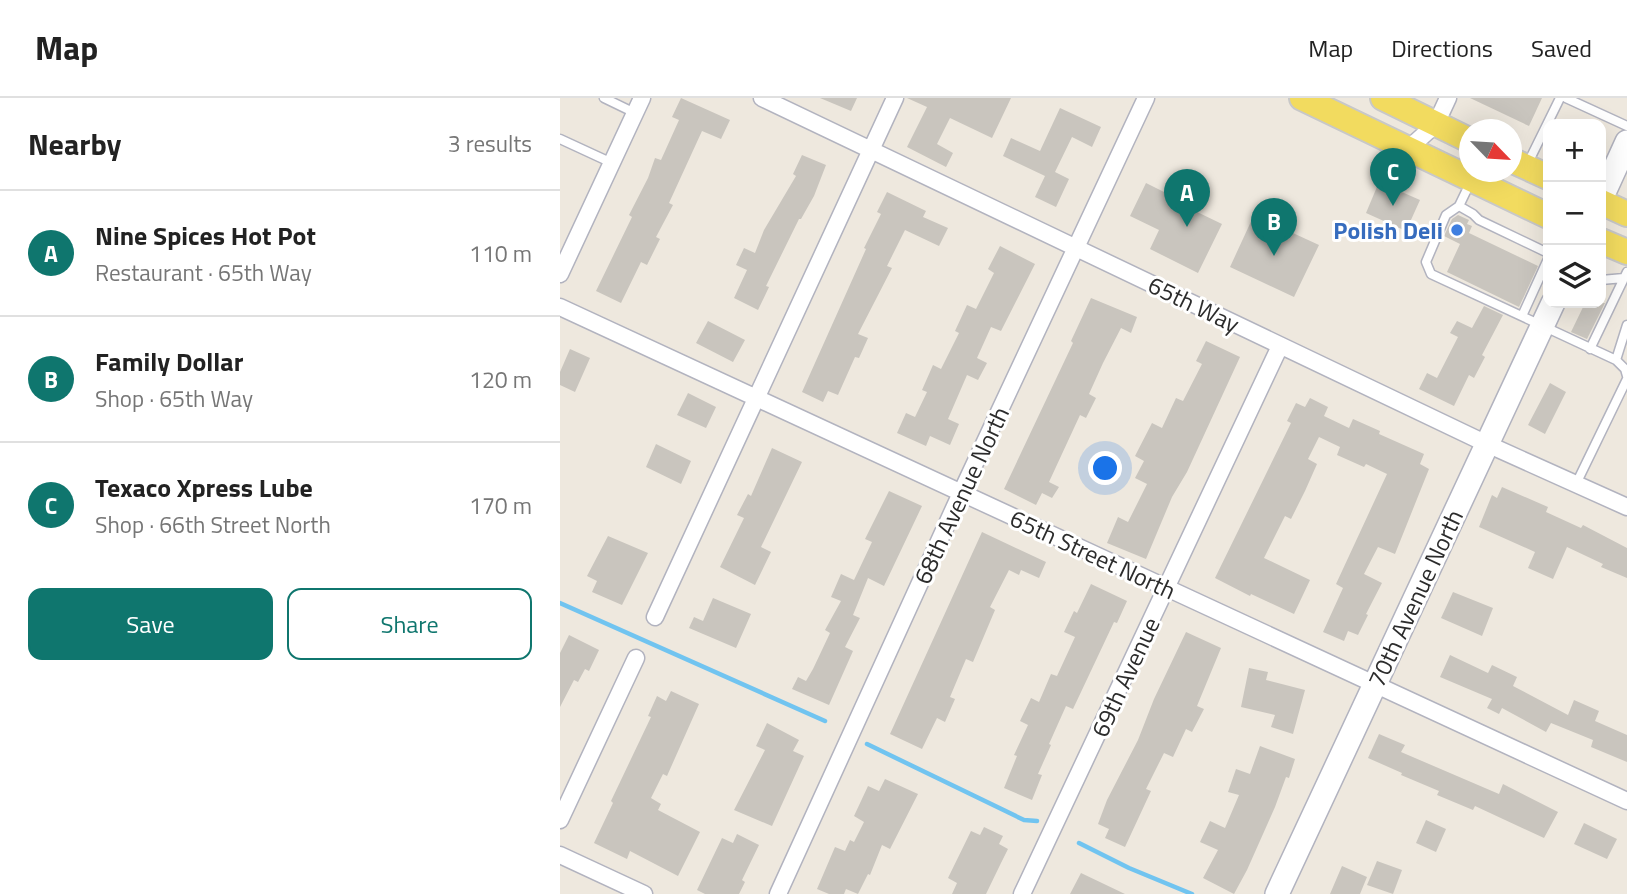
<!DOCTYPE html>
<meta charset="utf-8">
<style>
:root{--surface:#fff;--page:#f2f2f2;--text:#222;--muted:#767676;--line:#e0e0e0;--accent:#0f766e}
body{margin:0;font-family:"Titillium Web",sans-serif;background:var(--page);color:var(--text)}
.controls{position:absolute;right:21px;top:21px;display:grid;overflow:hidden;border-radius:14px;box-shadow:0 7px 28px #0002}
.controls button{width:63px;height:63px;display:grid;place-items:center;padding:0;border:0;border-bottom:2px solid var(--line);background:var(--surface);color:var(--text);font:35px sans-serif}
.compass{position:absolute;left:899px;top:21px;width:63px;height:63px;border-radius:50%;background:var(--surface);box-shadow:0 7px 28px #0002;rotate:115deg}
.you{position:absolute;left:546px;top:371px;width:24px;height:24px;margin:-18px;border:5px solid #fff;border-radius:50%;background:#1a73e8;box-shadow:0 0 0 10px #1a73e833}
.badge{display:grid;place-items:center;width:46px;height:46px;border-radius:50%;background:var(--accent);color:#fff;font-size:23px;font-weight:700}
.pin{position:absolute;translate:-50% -58px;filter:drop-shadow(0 2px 4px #0008)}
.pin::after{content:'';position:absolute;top:37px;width:24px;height:21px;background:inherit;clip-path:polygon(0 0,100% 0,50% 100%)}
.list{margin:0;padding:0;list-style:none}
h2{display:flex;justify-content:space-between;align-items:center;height:91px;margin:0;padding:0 28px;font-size:30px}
h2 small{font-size:23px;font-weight:400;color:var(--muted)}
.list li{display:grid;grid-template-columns:46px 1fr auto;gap:21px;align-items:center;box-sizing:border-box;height:126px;padding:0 28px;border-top:2px solid var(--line)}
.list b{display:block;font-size:26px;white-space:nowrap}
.list p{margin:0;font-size:23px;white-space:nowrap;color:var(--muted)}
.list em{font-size:23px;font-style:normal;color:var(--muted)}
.actions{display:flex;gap:14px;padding:21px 28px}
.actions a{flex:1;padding:16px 0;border:2px solid var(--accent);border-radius:14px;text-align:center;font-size:24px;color:var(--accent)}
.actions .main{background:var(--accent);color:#fff}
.icon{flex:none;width:38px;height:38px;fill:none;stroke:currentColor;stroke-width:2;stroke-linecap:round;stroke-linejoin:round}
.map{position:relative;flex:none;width:1067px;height:796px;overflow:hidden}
header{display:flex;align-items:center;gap:42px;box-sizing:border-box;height:98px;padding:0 35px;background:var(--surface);border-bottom:2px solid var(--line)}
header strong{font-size:33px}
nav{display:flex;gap:38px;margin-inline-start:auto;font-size:24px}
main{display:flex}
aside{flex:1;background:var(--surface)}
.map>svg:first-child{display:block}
</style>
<header>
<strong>Map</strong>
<nav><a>Map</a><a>Directions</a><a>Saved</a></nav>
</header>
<main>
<aside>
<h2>Nearby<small>3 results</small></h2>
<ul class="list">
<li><span class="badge">A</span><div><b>Nine Spices Hot Pot</b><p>Restaurant · 65th Way</p></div><em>110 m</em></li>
<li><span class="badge">B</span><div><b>Family Dollar</b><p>Shop · 65th Way</p></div><em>120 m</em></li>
<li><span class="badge">C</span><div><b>Texaco Xpress Lube</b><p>Shop · 66th Street North</p></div><em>170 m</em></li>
</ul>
<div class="actions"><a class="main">Save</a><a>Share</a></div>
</aside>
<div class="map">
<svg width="1067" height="796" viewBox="0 0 1067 796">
<rect width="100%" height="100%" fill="#eee8de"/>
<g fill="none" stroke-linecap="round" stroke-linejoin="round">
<path stroke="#71c4f0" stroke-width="4.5" d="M 0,505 L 265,623
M 307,646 L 464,722 L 477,723
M 519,745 L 569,770 L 632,796"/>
</g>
<path fill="#c9c5be" d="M 121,0 L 170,22 L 161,41 L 142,33 L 109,105 L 113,107 L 96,139 L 100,141 L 87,167 L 81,164 L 61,205 L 36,193 L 72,119 L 69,117 L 88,80 L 95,60 L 101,62 L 119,22 L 112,19 Z
M 260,0 L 297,0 L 291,13 Z
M 347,0 L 451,0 L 432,40 L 390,20 L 377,46 L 393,55 L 386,69 L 347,49 L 367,9 Z
M 910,0 L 982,0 L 969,28 Z
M 500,10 L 541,29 L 532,49 L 512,39 L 495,74 L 509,81 L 496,109 L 475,99 L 485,78 L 443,58 L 451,40 L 480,53 Z
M 242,57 L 266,67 L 254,98 L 241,121 L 239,121 L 206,188 L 209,189 L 198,212 L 174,200 L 187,172 L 176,167 L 184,150 L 195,155 L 204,132 L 236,78 L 233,76 Z
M 819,84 L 860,102 L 846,133 L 806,115 Z
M 586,85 L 612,98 L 615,91 L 637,103 L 633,112 L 662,126 L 638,175 L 590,151 L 599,132 L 570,118 Z
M 327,94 L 366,113 L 363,119 L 388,130 L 379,148 L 345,132 L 327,168 L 332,170 L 298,236 L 308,240 L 299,260 L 295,259 L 278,297 L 268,293 L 263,304 L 242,294 L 306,151 L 304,150 L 321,116 L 317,114 Z
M 694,117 L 759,147 L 734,199 L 670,169 Z
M 898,117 L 909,122 L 907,126 L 912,128 L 909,135 L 978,168 L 959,209 L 887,174 L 900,146 L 884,138 L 892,121 Z
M 440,148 L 475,166 L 441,233 L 431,229 L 417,260 L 427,265 L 418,282 L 407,277 L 388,321 L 399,326 L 390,347 L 370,338 L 366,348 L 337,335 L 346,315 L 355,319 L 367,294 L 362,292 L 373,267 L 381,271 L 399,235 L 395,233 L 407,207 L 416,211 L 434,175 L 428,171 Z
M 531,200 L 577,219 L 571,235 L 561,230 L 543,265 L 529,296 L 536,300 L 526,320 L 520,317 L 489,384 L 499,389 L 492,400 L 482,395 L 476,407 L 444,391 L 513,245 L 511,243 Z
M 1025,205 L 1045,205 L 1027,241 L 1011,234 Z
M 924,208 L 943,217 L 922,257 L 925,259 L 914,280 L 909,277 L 894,308 L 859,291 L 867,275 L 877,280 L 898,239 L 890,235 L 897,223 L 912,230 Z
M 148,223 L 185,242 L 173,264 L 136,245 Z
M 646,243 L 680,259 L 627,374 L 612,399 L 586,461 L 547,445 L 558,419 L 568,424 L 587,386 L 575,380 L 584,363 L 575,358 L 592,325 L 602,330 L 616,300 L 623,303 L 642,266 L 636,263 Z
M 10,251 L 30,260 L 15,294 L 0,287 L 0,274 Z
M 990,285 L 1006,294 L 985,336 L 968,327 Z
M 128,295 L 156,309 L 146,330 L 117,317 Z
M 750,300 L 768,309 L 764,318 L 789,330 L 793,321 L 820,333 L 819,336 L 864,356 L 860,366 L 869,371 L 835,456 L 818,449 L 804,476 L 822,485 L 806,516 L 808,517 L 798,537 L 788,533 L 784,543 L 763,534 L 783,490 L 776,486 L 827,376 L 806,366 L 804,369 L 777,357 L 780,349 L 759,339 L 748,361 L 757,366 L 745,393 L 731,421 L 725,418 L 704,460 L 750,482 L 734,516 L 691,496 L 690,498 L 655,480 L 731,325 L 727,323 L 736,305 L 745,309 Z
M 96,346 L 131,363 L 121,386 L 86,369 Z
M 212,350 L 242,364 L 201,449 L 211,454 L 195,487 L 160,469 L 184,420 L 177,417 L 188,396 L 191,398 Z
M 942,389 L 988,409 L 986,414 L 1021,430 L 1023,427 L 1067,450 L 1067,480 L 1041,469 L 1043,466 L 1007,449 L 993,481 L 968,470 L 975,454 L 919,429 L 932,397 L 937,400 Z
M 329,393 L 362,408 L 324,488 L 308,480 L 293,517 L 300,520 L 285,549 L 293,553 L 269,607 L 232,591 L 238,579 L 246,583 L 253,571 L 270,535 L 265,532 L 281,503 L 271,499 L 281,476 L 294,482 L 312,444 L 305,441 Z
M 422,434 L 486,464 L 479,480 L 461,472 L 459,477 L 449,472 L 430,509 L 435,512 L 413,564 L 406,561 L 390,599 L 395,601 L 385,624 L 377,620 L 362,651 L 330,636 Z
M 48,438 L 88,455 L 62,507 L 32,494 L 37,483 L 27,478 Z
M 531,486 L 567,503 L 557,525 L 554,524 L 513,611 L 506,608 L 489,646 L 491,647 L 478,676 L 482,677 L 472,702 L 444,690 L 457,658 L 454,657 L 468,627 L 460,623 L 471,600 L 479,604 L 491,576 L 497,578 L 515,539 L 504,534 L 514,513 L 517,515 Z
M 893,494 L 933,510 L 922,538 L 881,520 Z
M 153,500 L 191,516 L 176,550 L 129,530 L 134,519 L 143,523 Z
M 626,534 L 661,550 L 637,608 L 644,611 L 632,634 L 626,631 L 613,659 L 604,655 L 586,691 L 591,693 L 565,749 L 545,740 L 549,731 L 538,726 L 547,702 L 578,642 L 594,601 Z
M 9,537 L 39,552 L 29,573 L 25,571 L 18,584 L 14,582 L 0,609 L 0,555 Z
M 890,557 L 928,575 L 932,567 L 957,579 L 953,588 L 1008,617 L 1014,602 L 1039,613 L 1035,623 L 1067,637 L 1067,664 L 1031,649 L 1033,642 L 991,625 L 986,634 L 942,610 L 939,616 L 927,610 L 932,601 L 880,579 Z
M 689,570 L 708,574 L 706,582 L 745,592 L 733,636 L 711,629 L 715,617 L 681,609 Z
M 111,593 L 139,606 L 107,678 L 103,676 L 91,700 L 101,706 L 98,712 L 140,734 L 118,778 L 70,753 L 67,761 L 34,745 L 53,705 L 51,703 L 91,619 L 88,618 L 97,598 L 106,603 Z
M 207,625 L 239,642 L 233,653 L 244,658 L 212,728 L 174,712 L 205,652 L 196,648 Z
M 819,636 L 845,647 L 841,654 L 939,696 L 943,686 L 998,714 L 984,740 L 915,708 L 913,712 L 877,697 L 879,693 L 841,677 L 842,675 L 808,660 Z
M 700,648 L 735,661 L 729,680 L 726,679 L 715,709 L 687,772 L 674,796 L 643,780 L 658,752 L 640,744 L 650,723 L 665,730 L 679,697 L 668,694 L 676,671 L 690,676 Z
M 325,681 L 358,696 L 330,751 L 322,747 L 310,777 L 308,776 L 298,796 L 286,791 L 284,796 L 269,796 L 257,791 L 275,749 L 285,753 L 290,742 L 294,744 L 304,724 L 294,718 L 308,688 L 319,693 Z
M 866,722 L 886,731 L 876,754 L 856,745 Z
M 1024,725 L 1057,741 L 1047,761 L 1014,746 Z
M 424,729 L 443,738 L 439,746 L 448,751 L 441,765 L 426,796 L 392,796 L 397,785 L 388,780 L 411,733 L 420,737 Z
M 177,736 L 199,747 L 182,782 L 185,784 L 179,796 L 145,796 L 137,792 L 162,740 L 173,745 Z
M 817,763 L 842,772 L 833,796 L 807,787 Z
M 782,768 L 807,779 L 800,796 L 770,796 Z
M 521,775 L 565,796 L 510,796 Z"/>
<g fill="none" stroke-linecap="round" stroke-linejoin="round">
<defs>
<path id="lane" d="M 44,0 L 75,15
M 1006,0 L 1067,28
M 0,41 L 52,65
M 967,67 L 1000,0
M 911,83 L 899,108 L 886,117 L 866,164 L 871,176 L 1056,262
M 899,108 L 913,116 L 919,122 L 988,155
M 1041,182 L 1064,180
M 962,218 L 988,161
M 1067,227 L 1056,262 L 1065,271 L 1067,278
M 1030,251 L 1067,174
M 1016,386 L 1067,281"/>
<path id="street" d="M 202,0 L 927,346 L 1067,409
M 848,51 L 876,26 L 888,0
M 0,176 L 82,0
M 0,209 L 1067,703
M 95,519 L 335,0
M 0,722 L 76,560
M 0,757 L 84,796
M 218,796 L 401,395 L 586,0
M 462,796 L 720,248"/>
<path id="secondary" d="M 1041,101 L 1067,44
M 717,796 L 993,205"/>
<path id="primary" d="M 742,0 L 988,118
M 823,0 L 909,42
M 951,62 L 988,79
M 1041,104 L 1067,116
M 1041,143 L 1067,154"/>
</defs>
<use href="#lane" stroke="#b2b3bf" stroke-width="11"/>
<use href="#street" stroke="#b2b3bf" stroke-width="19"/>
<use href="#secondary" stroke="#b2b3bf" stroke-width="26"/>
<use href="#primary" stroke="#c8c8c8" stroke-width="28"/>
<use href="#lane" stroke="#fff" stroke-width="8"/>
<use href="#street" stroke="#fff" stroke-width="16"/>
<use href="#secondary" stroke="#fff" stroke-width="23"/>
<use href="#primary" stroke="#f2db5f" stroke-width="24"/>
</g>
<circle fill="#3f7fe0" stroke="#fff" stroke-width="2.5" cx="897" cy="132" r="7"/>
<g text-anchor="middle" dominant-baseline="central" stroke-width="6" stroke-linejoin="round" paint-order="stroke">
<g font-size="24" font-weight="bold" fill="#366cbe" stroke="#fff" text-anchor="end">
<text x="883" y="132">Polish Deli</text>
</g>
<g font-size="24" fill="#2c2c2c" stroke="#fff">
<text transform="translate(634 206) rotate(26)">65th Way</text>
<text transform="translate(401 397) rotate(-65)">68th Avenue North</text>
<text transform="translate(533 456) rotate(25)">65th Street North</text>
<text transform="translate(855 500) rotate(-65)">70th Avenue North</text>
<text transform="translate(565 579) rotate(-65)">69th Avenue</text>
</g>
</g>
</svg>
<div class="controls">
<button>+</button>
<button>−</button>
<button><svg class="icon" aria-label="layers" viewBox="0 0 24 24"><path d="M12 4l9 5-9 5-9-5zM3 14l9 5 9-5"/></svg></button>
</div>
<svg class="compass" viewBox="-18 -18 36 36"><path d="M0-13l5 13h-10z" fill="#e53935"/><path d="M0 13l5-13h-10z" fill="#767676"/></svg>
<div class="you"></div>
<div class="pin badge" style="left:627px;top:129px">A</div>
<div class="pin badge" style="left:714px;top:158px">B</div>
<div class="pin badge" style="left:833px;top:108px">C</div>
</div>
</main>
